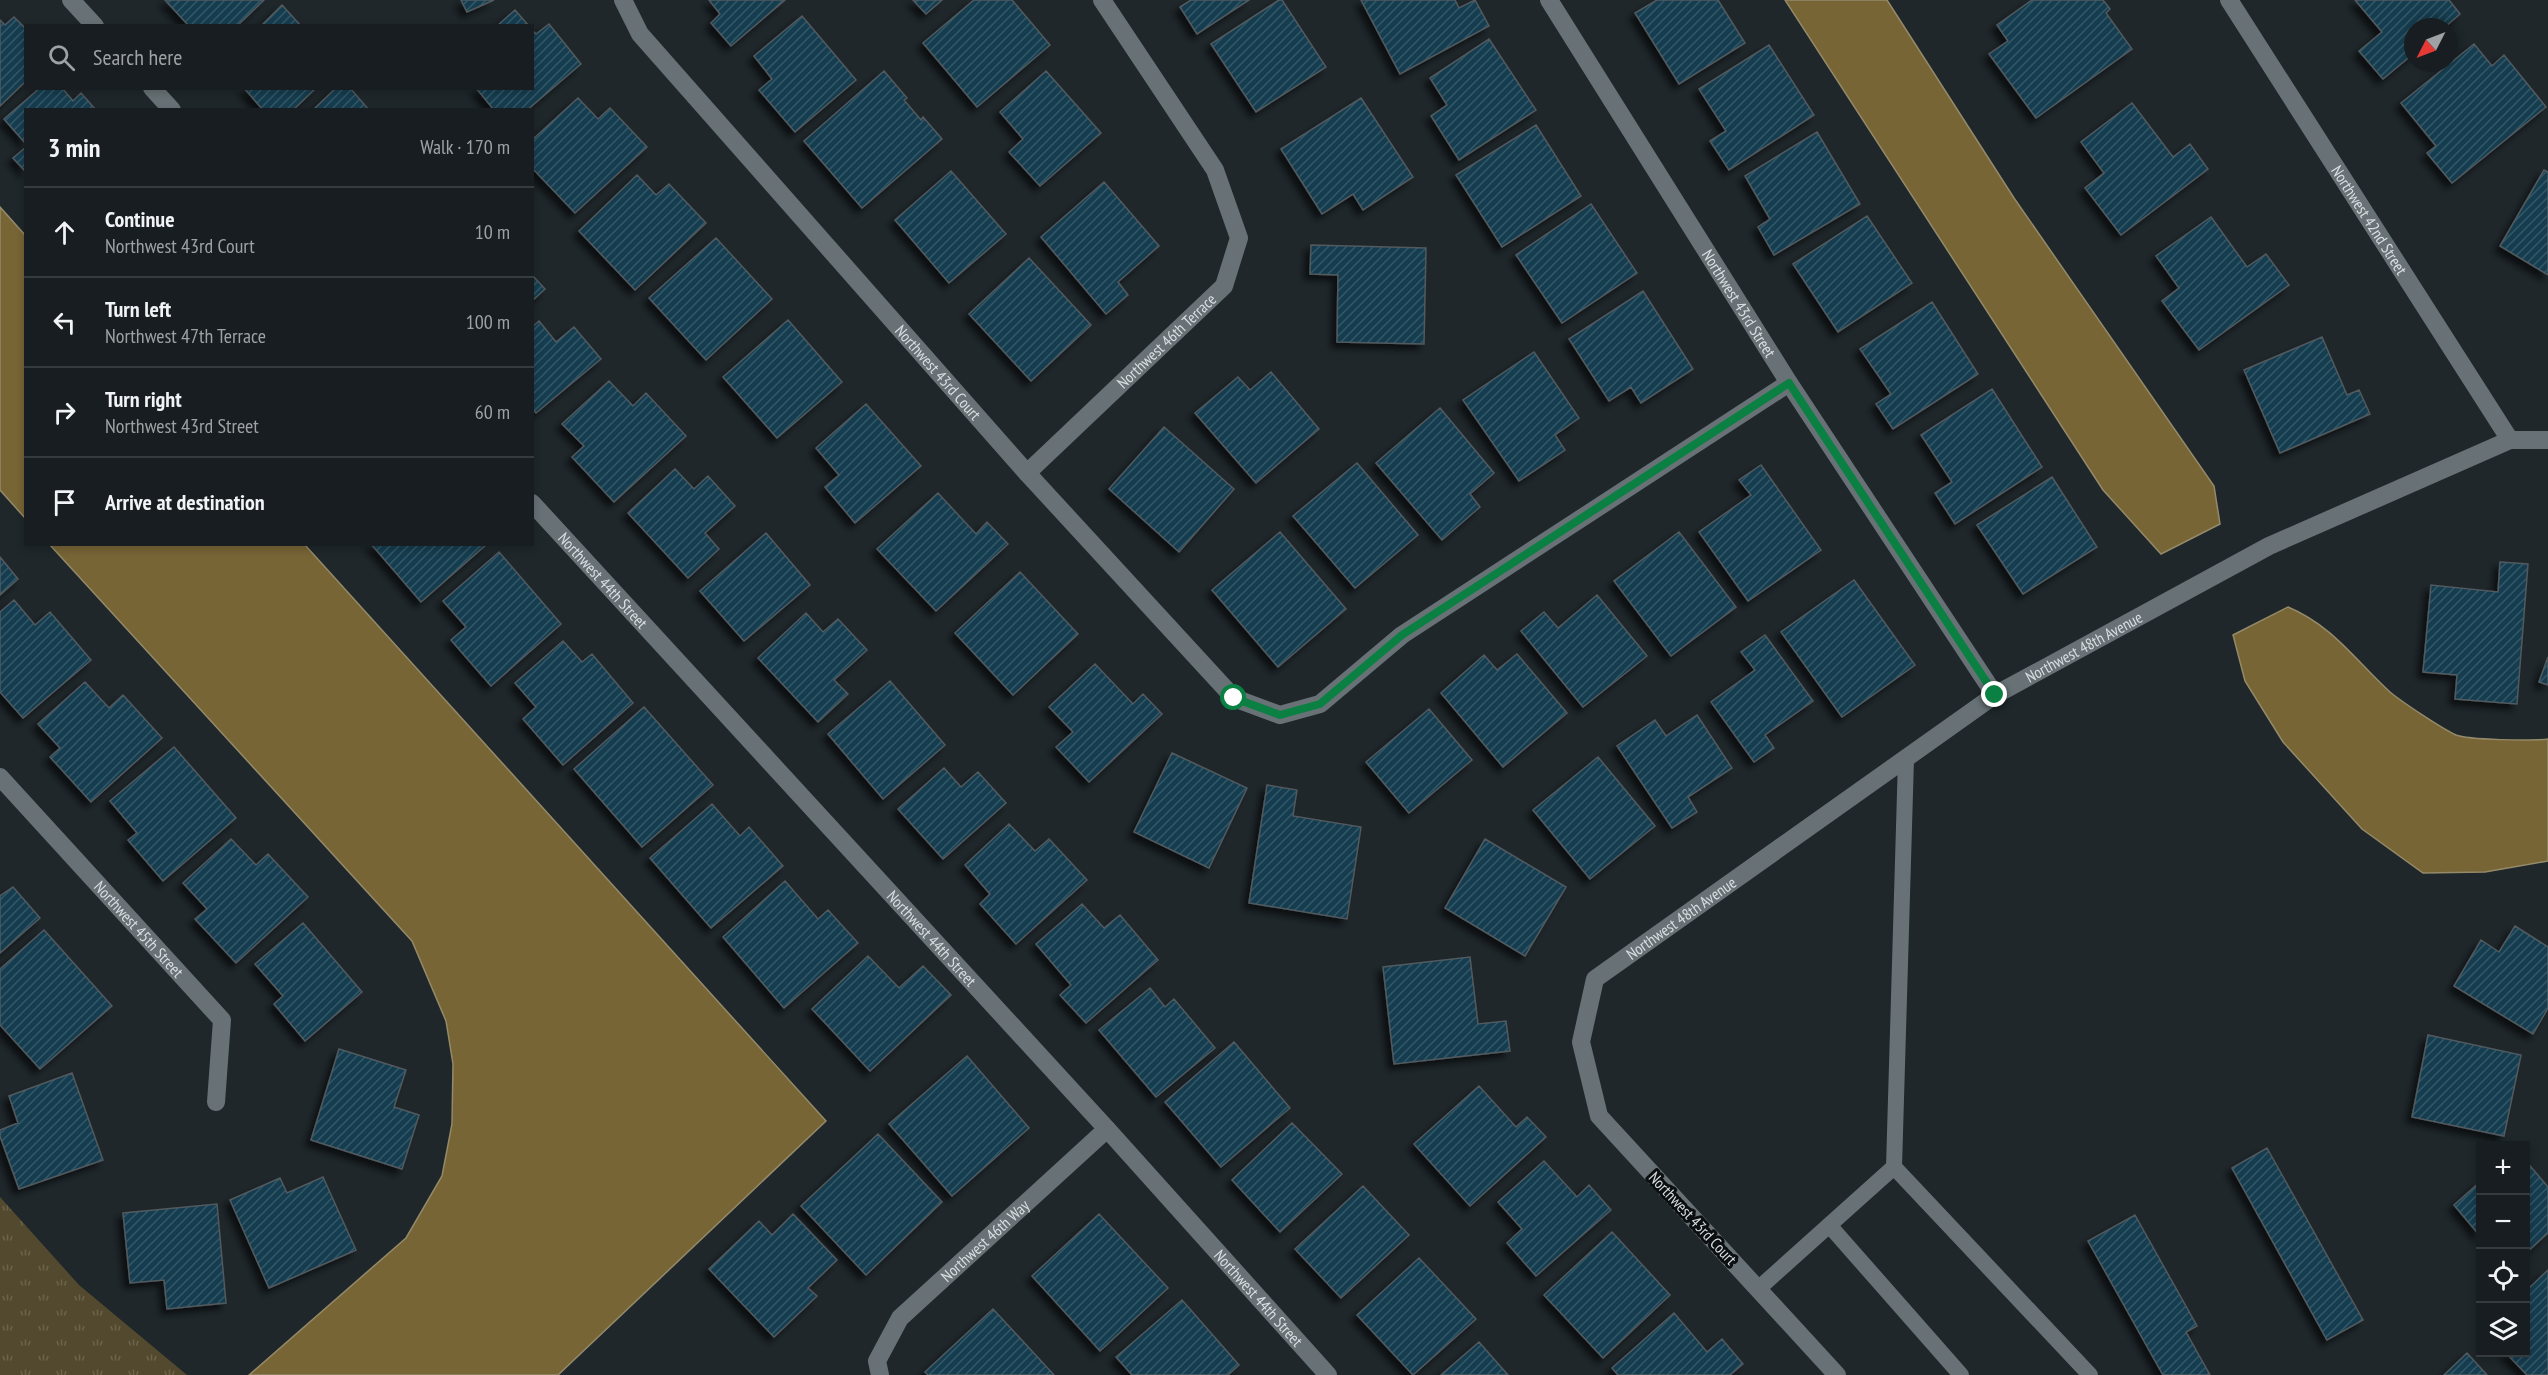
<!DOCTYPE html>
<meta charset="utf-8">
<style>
:root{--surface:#171d20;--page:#202629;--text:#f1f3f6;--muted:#9ea2a5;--line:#363b3e}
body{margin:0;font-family:"PT Sans Narrow",sans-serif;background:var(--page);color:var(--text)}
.controls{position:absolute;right:18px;bottom:18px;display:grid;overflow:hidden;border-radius:0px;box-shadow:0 3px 9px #0003}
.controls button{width:54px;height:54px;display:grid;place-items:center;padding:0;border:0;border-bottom:2px solid var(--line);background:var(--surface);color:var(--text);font:30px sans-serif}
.compass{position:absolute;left:2404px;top:18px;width:54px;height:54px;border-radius:50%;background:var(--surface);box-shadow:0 3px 9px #0003;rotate:228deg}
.stop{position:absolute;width:18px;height:18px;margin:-14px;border:4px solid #0b8043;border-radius:50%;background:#fff}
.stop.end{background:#0b8043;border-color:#fff;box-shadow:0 2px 6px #0008}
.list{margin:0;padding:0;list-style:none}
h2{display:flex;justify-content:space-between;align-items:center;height:78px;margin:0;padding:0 24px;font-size:26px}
h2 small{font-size:20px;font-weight:400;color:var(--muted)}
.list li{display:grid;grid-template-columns:39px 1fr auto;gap:18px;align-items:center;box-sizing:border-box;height:90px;padding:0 24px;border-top:2px solid var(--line)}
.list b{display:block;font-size:22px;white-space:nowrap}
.list p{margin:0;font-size:20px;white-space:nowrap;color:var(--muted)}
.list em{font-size:20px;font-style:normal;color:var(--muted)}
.icon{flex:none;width:33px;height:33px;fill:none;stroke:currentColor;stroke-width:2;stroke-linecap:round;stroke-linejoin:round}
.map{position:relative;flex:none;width:2548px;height:1375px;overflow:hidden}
.search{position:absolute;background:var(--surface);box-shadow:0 3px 9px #0003;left:24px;top:24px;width:510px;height:66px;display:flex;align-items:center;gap:15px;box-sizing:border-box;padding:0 21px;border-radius:0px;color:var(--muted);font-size:22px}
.panel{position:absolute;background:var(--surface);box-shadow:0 3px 9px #0003;left:24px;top:108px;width:510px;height:438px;border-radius:0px}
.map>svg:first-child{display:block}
</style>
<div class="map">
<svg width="2548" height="1375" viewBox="0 0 2548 1375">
<defs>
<pattern id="grass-tufts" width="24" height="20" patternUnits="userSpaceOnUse" patternTransform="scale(1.5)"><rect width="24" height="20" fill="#53492e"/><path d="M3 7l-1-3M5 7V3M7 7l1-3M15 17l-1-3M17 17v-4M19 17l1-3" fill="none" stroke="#6b634c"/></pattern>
<pattern id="building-hatch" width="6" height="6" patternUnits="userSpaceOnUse" patternTransform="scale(1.5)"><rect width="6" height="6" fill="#123d4f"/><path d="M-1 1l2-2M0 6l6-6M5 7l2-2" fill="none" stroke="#345968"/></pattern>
<filter id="shadow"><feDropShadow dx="-5.5" dy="5.5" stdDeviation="3" flood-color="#0009"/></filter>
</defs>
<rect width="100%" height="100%" fill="#1f272b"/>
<path fill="url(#grass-tufts)" d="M 0,1197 L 79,1285 L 187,1375 L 0,1375 Z"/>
<path fill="#776536" stroke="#948a69" stroke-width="1.5" d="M 1785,0 L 1887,0 L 2014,198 L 2214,486 L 2220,524 L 2161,554 L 2103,490 Z
M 0,207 L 25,235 L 25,518 L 0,490 Z
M 50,545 L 305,545 L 826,1121 L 558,1375 L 249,1375 L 406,1238 L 442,1176 L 452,1124 L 453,1064 L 446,1021 L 412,941 Z
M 2288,607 C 2333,626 2355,660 2390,692 C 2402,702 2441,728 2456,735 C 2468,740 2533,741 2548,739 L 2548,861 L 2485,872 L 2423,873 L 2362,829 L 2283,742 L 2245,681 L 2233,635 Z"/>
<path fill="url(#building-hatch)" stroke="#525a5f" stroke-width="1.5" filter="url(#shadow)" d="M 165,0 L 264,0 L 237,26 L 189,26 Z
M 461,0 L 494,0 L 467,12 Z
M 709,0 L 785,0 L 731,46 L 711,23 L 720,14 Z
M 913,0 L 942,0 L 926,14 Z
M 974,0 L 1012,0 L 1050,45 L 977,107 L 923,43 Z
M 1191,0 L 1249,0 L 1197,34 L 1180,7 Z
M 1279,0 L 1282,0 L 1326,67 L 1256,112 L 1211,44 Z
M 1361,0 L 1455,0 L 1459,8 L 1475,0 L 1489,26 L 1400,74 Z
M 1657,0 L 1718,0 L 1745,43 L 1679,84 L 1635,13 Z
M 2032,0 L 2103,0 L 2110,9 L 2106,13 L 2132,49 L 2036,118 L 1989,54 L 2008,41 L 1997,25 Z
M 2355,0 L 2449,0 L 2460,14 L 2445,27 L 2413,27 L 2413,54 L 2383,79 L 2359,51 L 2382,32 Z
M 282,5 L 301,26 L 261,26 Z
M 515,10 L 529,26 L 497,26 Z
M 802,16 L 856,80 L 795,132 L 759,90 L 772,79 L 754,56 Z
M 14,17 L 26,29 L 26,81 L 0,106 L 0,20 L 5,25 Z
M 549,24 L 581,64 L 527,110 L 494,110 L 476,88 L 532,88 L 532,30 L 536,34 Z
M 1489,39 L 1536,110 L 1459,160 L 1431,116 L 1447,105 L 1430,78 Z
M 2474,44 L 2492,66 L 2504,55 L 2546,107 L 2452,183 L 2427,153 L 2436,146 L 2401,103 Z
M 1769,45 L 1814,115 L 1729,170 L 1710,141 L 1726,131 L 1699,89 Z
M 884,71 L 907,98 L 904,100 L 921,120 L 923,117 L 942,139 L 862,208 L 804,141 Z
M 1046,71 L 1101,133 L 1040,186 L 1009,152 L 1023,139 L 1000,112 Z
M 40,88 L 62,88 L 73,101 L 81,93 L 96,110 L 26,110 L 26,144 L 4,119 Z
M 244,88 L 316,88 L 293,110 L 263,110 Z
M 336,88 L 350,88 L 369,110 L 313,110 Z
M 578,98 L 598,119 L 610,108 L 647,147 L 575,213 L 532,168 L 532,140 Z
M 1361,98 L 1413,177 L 1363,210 L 1353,194 L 1322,214 L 1281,149 Z
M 2132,103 L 2173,157 L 2190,144 L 2208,169 L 2121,235 L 2085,188 L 2104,173 L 2081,142 Z
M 1536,125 L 1581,196 L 1502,247 L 1456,175 Z
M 1817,132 L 1860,204 L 1774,255 L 1758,227 L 1770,219 L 1745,176 Z
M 26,147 L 26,172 L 13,158 Z
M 2544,170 L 2548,172 L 2548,275 L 2500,246 Z
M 951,171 L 1006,234 L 949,283 L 895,220 Z
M 637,175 L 656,195 L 669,184 L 706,223 L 635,290 L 579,231 Z
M 1104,182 L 1159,246 L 1118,282 L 1128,295 L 1106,314 L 1041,237 Z
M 1591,204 L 1637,273 L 1562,323 L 1516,255 Z
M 1867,216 L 1912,283 L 1838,332 L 1793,264 Z
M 2211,217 L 2247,267 L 2266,254 L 2289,285 L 2199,350 L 2162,301 L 2179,288 L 2156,256 Z
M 716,238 L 772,299 L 706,360 L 649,298 Z
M 1311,245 L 1426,248 L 1424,344 L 1337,342 L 1338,275 L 1310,274 Z
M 1029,258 L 1091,325 L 1031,381 L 969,314 Z
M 532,275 L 545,289 L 532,301 Z
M 1643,291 L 1693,369 L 1641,403 L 1631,387 L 1609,401 L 1569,339 Z
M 1932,302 L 1978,374 L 1893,429 L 1876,404 L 1891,394 L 1860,349 Z
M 788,320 L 842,382 L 777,438 L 723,377 Z
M 539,321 L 556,342 L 574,327 L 601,359 L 536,413 L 532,408 L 532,327 Z
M 2322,337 L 2347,395 L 2359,390 L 2370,414 L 2280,453 L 2244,370 Z
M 1534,352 L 1579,418 L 1555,435 L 1565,450 L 1519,481 L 1463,400 Z
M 1271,372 L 1319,429 L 1256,483 L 1195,413 L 1238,377 L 1250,390 Z
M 609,381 L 633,406 L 646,393 L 686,436 L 614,502 L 572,457 L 584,446 L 562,424 Z
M 1992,389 L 2042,467 L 1955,524 L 1935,493 L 1952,482 L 1921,435 Z
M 866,404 L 921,466 L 855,523 L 825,487 L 839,475 L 816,448 Z
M 1440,408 L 1494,473 L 1470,494 L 1480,507 L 1442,540 L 1376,463 Z
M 1164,427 L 1234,489 L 1179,552 L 1109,489 Z
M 1357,463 L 1418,535 L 1355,588 L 1293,516 Z
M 1761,465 L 1821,550 L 1748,601 L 1699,532 L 1751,495 L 1739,480 Z
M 675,469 L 694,489 L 708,476 L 735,506 L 705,533 L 719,549 L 688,578 L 628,513 Z
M 2052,477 L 2097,547 L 2023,594 L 1977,525 Z
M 938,493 L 976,534 L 987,522 L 1008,544 L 936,611 L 877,549 Z
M 1280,532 L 1346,609 L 1278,667 L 1212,590 Z
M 1679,532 L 1736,607 L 1671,656 L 1614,581 Z
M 766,533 L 810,585 L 744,641 L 700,591 Z
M 371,544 L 487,544 L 421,602 Z
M 499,552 L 561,624 L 491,686 L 451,640 L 466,627 L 443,601 Z
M 0,557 L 18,579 L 0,595 Z
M 2500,562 L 2528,564 L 2517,704 L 2455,699 L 2457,675 L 2423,672 L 2431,585 L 2498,592 Z
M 1020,572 L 1078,634 L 1013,695 L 955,633 Z
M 1854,580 L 1915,665 L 1842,717 L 1781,632 Z
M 1597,595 L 1647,656 L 1583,707 L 1521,631 L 1544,612 L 1558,628 Z
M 14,600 L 35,625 L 50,612 L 91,660 L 23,718 L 0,692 L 0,612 Z
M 806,613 L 823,632 L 838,619 L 867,650 L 834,680 L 848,694 L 818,722 L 758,658 Z
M 1765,635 L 1813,701 L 1765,735 L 1774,748 L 1754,762 L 1711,702 L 1755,670 L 1741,652 Z
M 563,641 L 582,662 L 592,654 L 633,703 L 563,765 L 523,719 L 536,707 L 515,683 Z
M 1517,654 L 1567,713 L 1503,767 L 1441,693 L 1484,655 L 1497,670 Z
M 2548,657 L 2548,685 L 2539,682 Z
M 1095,664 L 1133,704 L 1143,694 L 1162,714 L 1089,782 L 1056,747 L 1073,732 L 1049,707 Z
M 890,681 L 945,745 L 883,799 L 828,734 Z
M 85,682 L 109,708 L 123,695 L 162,738 L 91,802 L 50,757 L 60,748 L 38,724 Z
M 644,707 L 713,785 L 642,847 L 574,769 Z
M 1429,709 L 1472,760 L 1409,813 L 1366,762 Z
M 1697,715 L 1732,768 L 1688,797 L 1697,812 L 1672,828 L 1617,746 L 1655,720 L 1666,736 Z
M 174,747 L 236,818 L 163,881 L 128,840 L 137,833 L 110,801 Z
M 1172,753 L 1247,788 L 1209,868 L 1134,832 Z
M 1598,757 L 1655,826 L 1590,879 L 1533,810 Z
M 944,768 L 961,787 L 978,772 L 1006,803 L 943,859 L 898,809 Z
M 1267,785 L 1297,790 L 1293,816 L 1361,827 L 1347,919 L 1249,903 Z
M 712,804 L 740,836 L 749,827 L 783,866 L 711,928 L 650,858 Z
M 1009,824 L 1035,851 L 1049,839 L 1087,880 L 1016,944 L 980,904 L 990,894 L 965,865 Z
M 231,839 L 256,865 L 268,854 L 308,897 L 236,963 L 195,919 L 207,909 L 183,883 Z
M 1485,839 L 1566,887 L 1525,956 L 1445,908 Z
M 785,881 L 818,919 L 828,910 L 858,943 L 784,1008 L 723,937 Z
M 13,887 L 40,918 L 0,953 L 0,896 Z
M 1082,904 L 1104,928 L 1120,915 L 1158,960 L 1086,1023 L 1060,995 L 1071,985 L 1036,944 Z
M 303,923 L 362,992 L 305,1041 L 274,1004 L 283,996 L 255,964 Z
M 2515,926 L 2548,947 L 2548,1008 L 2533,1034 L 2454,986 L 2481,940 L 2499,952 Z
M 44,930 L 112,1006 L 40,1069 L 0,1025 L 0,969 Z
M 868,956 L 899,988 L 923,966 L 951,995 L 870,1071 L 812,1009 Z
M 1470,957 L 1478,1024 L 1506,1021 L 1510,1051 L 1394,1064 L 1383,967 Z
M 1150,988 L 1165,1007 L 1174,999 L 1215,1048 L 1156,1097 L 1099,1030 Z
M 2428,1035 L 2521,1055 L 2504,1136 L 2412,1117 Z
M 1234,1042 L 1290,1108 L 1221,1167 L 1165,1102 Z
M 339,1049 L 406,1070 L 394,1107 L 419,1115 L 402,1169 L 311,1140 Z
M 967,1056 L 1029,1128 L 952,1196 L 889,1124 Z
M 72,1073 L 103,1160 L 19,1189 L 0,1136 L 0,1130 L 18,1123 L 9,1096 Z
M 1479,1086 L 1516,1127 L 1527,1117 L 1546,1137 L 1470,1206 L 1414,1144 Z
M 1292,1123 L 1342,1174 L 1280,1232 L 1232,1180 Z
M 878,1134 L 942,1202 L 866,1275 L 801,1206 Z
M 2267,1148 L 2363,1320 L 2327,1340 L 2232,1168 Z
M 1544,1161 L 1577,1197 L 1589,1185 L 1611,1210 L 1536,1276 L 1507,1243 L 1522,1229 L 1498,1202 Z
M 2526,1161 L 2548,1187 L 2548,1233 L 2526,1253 Z
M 323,1177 L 356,1250 L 269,1288 L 230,1200 L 280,1178 L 287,1193 Z
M 2480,1182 L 2480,1236 L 2454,1205 Z
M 1363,1186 L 1409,1235 L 1341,1298 L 1295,1249 Z
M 217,1204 L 226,1303 L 167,1309 L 164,1280 L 130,1283 L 123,1213 Z
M 793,1214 L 837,1260 L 808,1288 L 817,1296 L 774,1337 L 709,1269 L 759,1221 L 772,1235 Z
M 1099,1214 L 1168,1288 L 1100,1351 L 1032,1276 Z
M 2135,1215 L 2197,1326 L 2186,1332 L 2210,1375 L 2163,1375 L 2088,1241 Z
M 1612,1232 L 1670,1295 L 1603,1358 L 1544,1295 Z
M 1419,1258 L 1476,1319 L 1413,1375 L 1357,1315 Z
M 2548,1270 L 2548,1375 L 2527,1375 L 2505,1352 L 2526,1352 L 2526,1291 Z
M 1182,1300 L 1239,1365 L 1228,1375 L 1132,1375 L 1116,1357 Z
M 993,1309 L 1054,1375 L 928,1375 L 925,1372 Z
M 1674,1313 L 1707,1352 L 1722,1339 L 1743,1364 L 1730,1375 L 1618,1375 L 1612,1368 Z
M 1479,1342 L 1508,1375 L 1441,1375 Z
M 2467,1353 L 2487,1375 L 2444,1375 Z"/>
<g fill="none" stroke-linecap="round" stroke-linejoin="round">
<path stroke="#687276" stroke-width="16" d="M 1906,759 L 1894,1167 L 2090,1375
M 1829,1225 L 1961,1375
M 1758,1289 L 1894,1167"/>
<g stroke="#687276" stroke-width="18">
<path d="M 71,0 L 95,26"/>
<path id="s1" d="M 623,0 L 640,34 L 1027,473 L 1234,698 L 1280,715 L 1320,704 L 1402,635 L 1789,383"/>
<path id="s2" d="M 1549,0 L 1789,383 L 1995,695"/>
<path id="s3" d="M 2229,0 L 2510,440"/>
<path d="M 152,88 L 172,110"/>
<path id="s4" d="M 1027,473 L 1224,286 L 1239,238 L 1215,170 L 1102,0"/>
<path id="s5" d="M 532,503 L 1107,1129 L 1328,1375"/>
<path id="s6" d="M 0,777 L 222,1020 L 216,1102"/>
<path id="s7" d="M 880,1375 L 877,1361 L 900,1318 L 1107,1129"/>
<path id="s8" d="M 1837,1375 L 1599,1116 L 1581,1042 L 1595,979 L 1995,695 L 2269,546 L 2510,440 L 2548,440"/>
</g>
</g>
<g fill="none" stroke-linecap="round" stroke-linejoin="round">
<path stroke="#0b8043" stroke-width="8" d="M 1234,698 L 1280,715 L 1320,704 L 1402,635 L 1789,383 L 1995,695"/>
</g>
<g text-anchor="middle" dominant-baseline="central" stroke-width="6" stroke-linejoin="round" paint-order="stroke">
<g font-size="16" fill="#d9dfe1" stroke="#0c0f11">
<text stroke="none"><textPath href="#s3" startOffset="261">Northwest 42nd Street</textPath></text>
<text stroke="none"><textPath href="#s2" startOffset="358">Northwest 43rd Street</textPath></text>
<text stroke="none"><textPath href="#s4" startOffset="192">Northwest 46th Terrace</textPath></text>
<text stroke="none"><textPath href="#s1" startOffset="489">Northwest 43rd Court</textPath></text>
<text stroke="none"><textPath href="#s5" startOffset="105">Northwest 44th Street</textPath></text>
<text stroke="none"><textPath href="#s8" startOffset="1084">Northwest 48th Avenue</textPath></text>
<text stroke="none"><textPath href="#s8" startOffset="598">Northwest 48th Avenue</textPath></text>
<text stroke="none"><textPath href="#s6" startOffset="206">Northwest 45th Street</textPath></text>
<text stroke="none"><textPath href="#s5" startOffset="591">Northwest 44th Street</textPath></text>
<text transform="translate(1693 1218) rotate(47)">Northwest 43rd Court</text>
<text stroke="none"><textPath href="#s7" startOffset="178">Northwest 46th Way</textPath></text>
<text stroke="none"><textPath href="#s5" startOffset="1077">Northwest 44th Street</textPath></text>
</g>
</g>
</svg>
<div class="controls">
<button>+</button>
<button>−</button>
<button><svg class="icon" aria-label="locate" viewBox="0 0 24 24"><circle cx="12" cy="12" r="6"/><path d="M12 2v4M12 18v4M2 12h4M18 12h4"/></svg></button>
<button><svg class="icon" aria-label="layers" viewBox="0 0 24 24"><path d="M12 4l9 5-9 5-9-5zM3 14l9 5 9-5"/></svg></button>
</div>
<svg class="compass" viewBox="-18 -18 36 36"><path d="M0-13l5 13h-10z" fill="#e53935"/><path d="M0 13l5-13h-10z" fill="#9ea2a5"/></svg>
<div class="stop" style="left:1234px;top:698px"></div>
<div class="stop end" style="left:1995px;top:695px"></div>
<div class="search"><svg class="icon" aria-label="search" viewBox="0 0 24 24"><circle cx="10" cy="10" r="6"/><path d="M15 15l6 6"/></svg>Search here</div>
<section class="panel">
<h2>3 min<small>Walk · 170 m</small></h2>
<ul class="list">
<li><svg class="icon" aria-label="ahead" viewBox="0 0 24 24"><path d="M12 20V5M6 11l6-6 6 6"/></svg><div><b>Continue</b><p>Northwest 43rd Court</p></div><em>10 m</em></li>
<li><svg class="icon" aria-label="left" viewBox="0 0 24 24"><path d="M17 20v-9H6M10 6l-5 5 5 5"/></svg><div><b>Turn left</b><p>Northwest 47th Terrace</p></div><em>100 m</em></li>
<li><svg class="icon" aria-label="right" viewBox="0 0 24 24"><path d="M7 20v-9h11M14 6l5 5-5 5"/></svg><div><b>Turn right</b><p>Northwest 43rd Street</p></div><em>60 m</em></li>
<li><svg class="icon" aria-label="arrive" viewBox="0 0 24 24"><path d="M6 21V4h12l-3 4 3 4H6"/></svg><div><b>Arrive at destination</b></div></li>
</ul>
</section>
</div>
